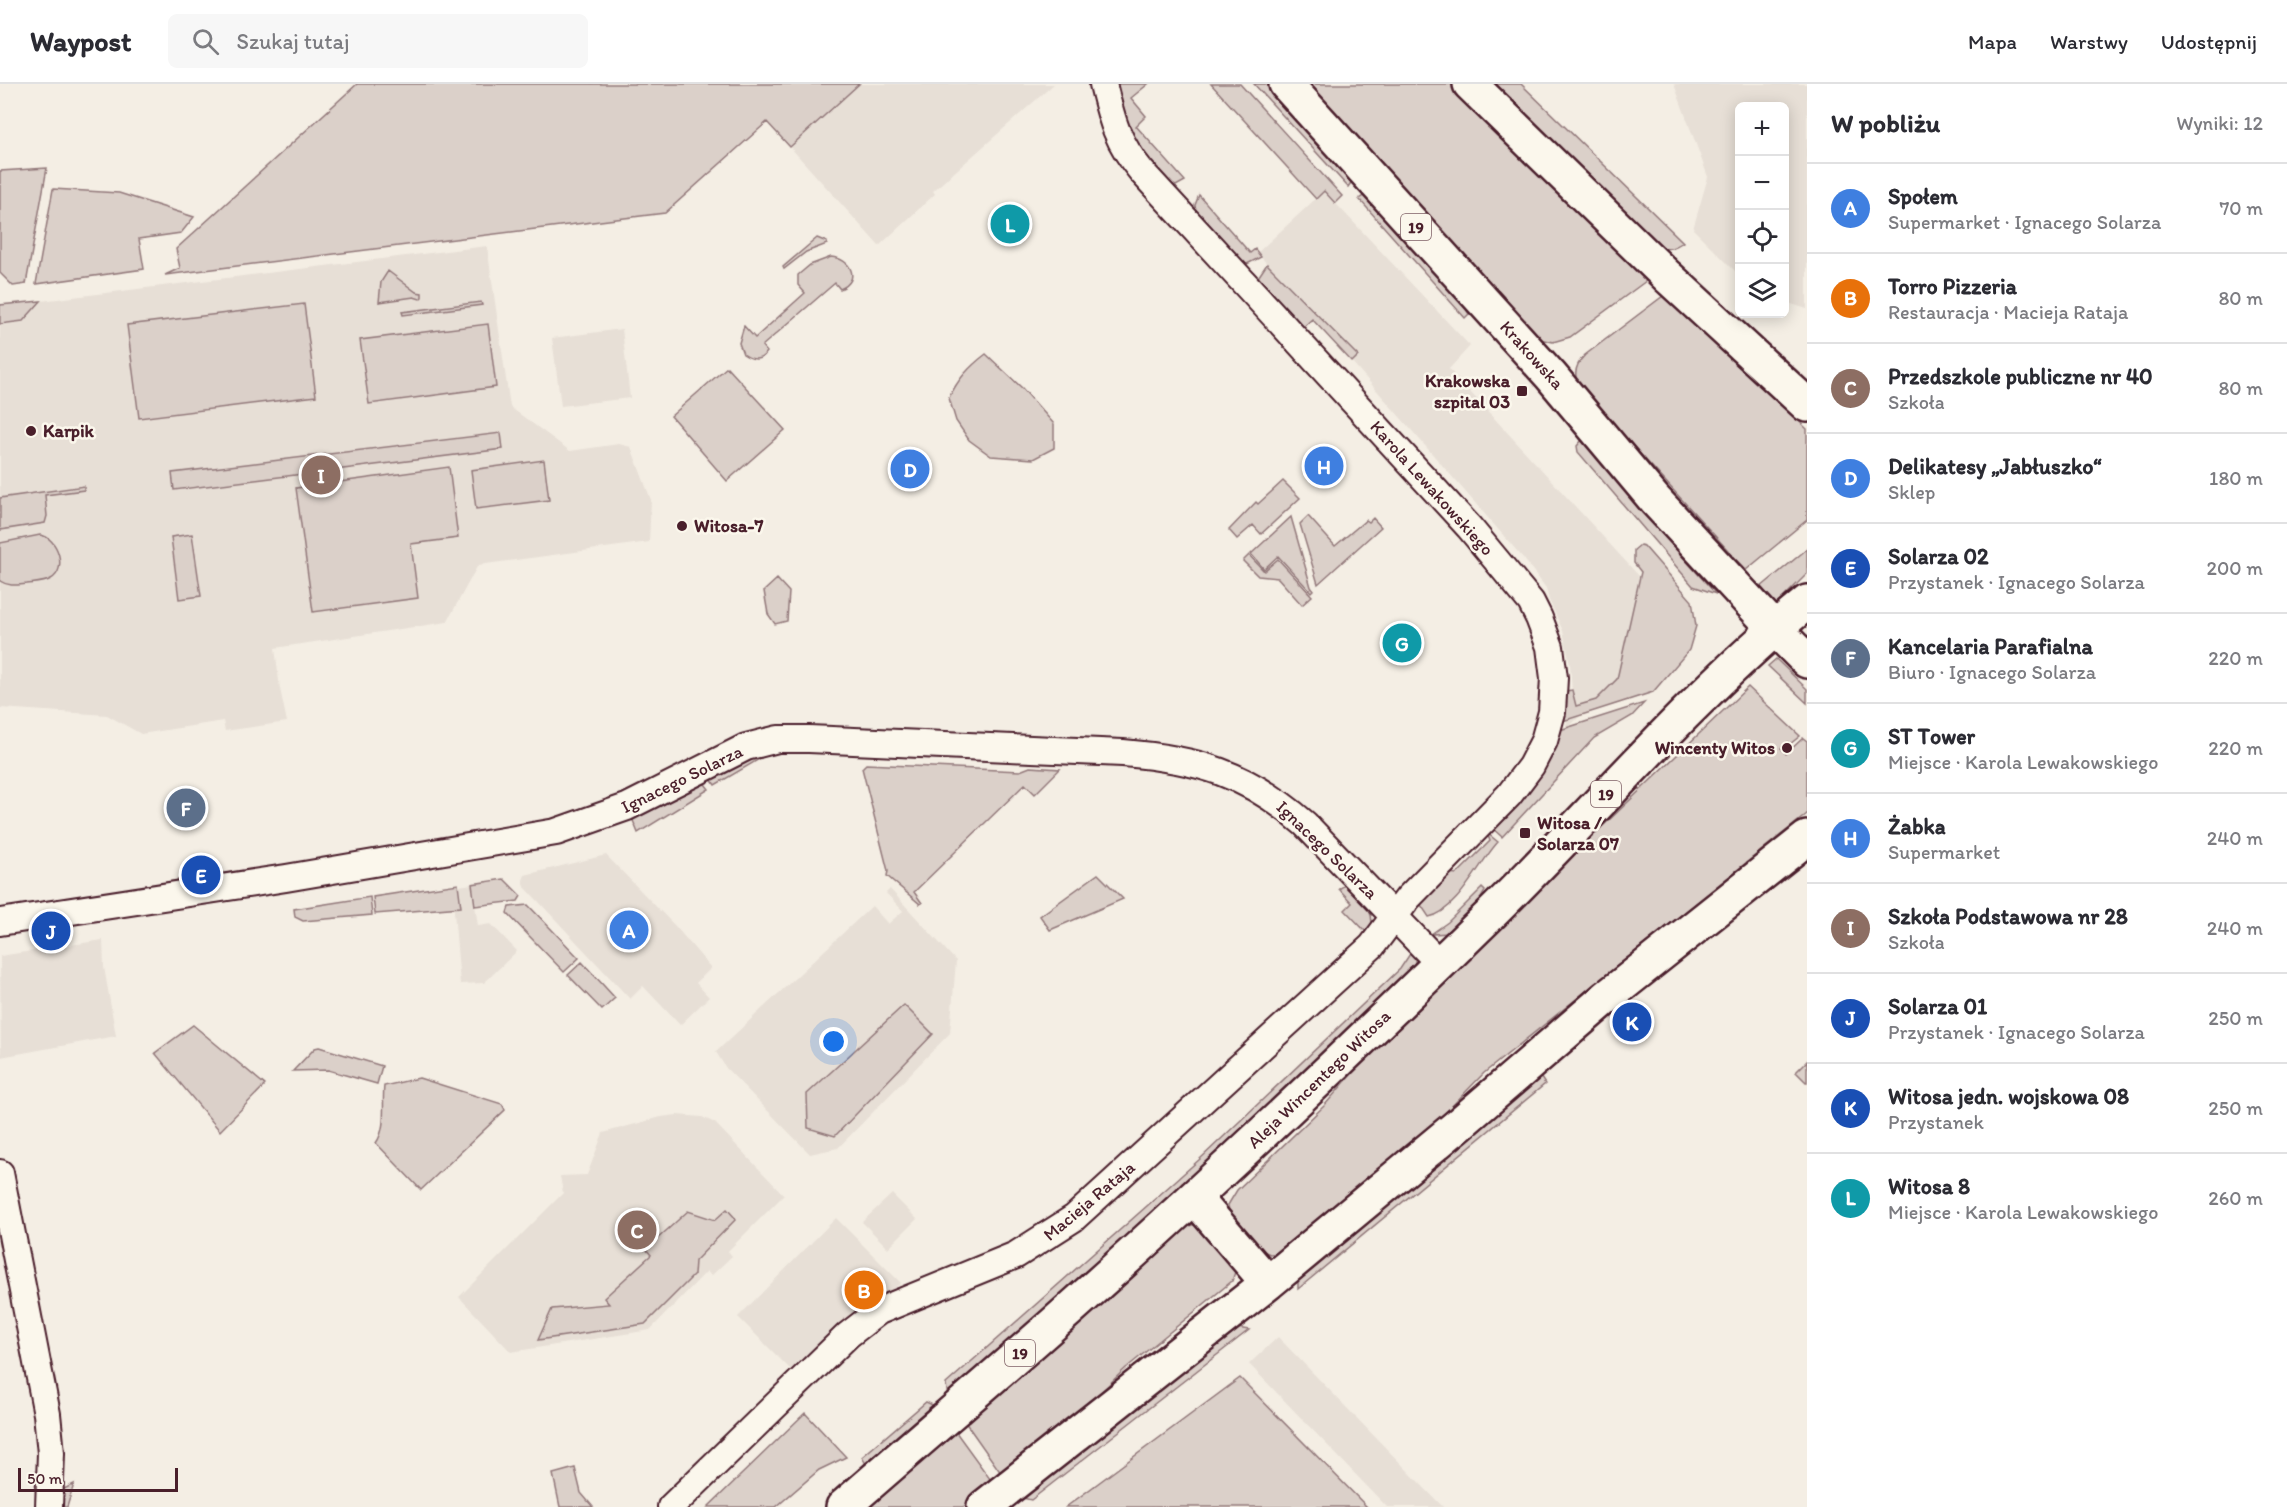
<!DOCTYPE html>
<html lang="pl">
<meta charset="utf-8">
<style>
:root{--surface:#fff;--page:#f7f7f7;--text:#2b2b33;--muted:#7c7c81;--line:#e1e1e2;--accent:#ea580c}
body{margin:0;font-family:Itim,sans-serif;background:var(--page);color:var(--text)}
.controls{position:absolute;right:18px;top:18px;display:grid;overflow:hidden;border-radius:9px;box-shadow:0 3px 15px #0003}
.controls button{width:54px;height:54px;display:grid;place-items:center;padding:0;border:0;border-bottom:2px solid var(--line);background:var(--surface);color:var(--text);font:30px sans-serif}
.scale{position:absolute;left:18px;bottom:15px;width:160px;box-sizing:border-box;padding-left:6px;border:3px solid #4a1f2b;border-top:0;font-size:16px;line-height:21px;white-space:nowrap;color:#4a1f2b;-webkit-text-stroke:4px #fbf7ec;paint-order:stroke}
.you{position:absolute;left:834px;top:958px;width:21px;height:21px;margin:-15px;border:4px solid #fff;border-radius:50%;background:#1a73e8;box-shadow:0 0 0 9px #1a73e833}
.badge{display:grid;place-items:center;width:39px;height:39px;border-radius:50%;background:var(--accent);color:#fff;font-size:20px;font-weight:700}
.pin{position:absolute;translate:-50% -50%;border:3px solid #fff;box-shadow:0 2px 6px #0006}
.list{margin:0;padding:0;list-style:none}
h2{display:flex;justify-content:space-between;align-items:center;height:78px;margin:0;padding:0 24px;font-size:26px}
h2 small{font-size:20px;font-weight:400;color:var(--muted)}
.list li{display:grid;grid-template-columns:39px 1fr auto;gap:18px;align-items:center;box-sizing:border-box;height:90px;padding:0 24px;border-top:2px solid var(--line)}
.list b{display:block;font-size:22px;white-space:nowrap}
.list p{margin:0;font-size:20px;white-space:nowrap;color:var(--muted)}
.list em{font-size:20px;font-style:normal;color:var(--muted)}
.icon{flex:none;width:33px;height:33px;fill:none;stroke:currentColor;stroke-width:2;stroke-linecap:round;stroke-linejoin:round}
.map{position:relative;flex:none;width:1807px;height:1423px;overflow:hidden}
header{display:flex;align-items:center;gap:36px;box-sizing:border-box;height:84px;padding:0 30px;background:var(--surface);border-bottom:2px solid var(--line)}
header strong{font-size:28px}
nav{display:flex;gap:33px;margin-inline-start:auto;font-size:21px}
.search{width:420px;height:54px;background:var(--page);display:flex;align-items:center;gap:15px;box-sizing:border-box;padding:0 21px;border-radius:9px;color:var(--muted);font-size:22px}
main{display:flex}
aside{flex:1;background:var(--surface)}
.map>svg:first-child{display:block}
</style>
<header>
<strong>Waypost</strong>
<div class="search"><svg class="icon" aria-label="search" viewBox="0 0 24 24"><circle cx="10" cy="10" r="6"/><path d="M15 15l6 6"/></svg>Szukaj tutaj</div>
<nav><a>Mapa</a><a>Warstwy</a><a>Udostępnij</a></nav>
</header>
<main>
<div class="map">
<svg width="1807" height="1423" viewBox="0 0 1807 1423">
<rect width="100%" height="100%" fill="#f4eee4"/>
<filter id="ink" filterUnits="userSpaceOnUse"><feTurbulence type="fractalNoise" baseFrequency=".0167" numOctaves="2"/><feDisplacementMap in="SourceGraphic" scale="12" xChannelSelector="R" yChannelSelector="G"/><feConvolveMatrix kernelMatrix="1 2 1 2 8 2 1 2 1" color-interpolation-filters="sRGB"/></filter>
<g filter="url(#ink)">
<path fill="#e7dfd6" d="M 859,0 L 1054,0 L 933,107 L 935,110 L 879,162 L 790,63 Z
M 1674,0 L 1807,0 L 1807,225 L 1785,218 L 1784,22 L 1740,22 L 1739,191 L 1693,145 L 1708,93 Z
M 1324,107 L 1470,262 L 1449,285 L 1640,493 L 1617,595 L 1565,647 L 1572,609 L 1570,580 L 1563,547 L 1549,516 L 1546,504 L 1524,475 L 1352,278 L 1357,273 L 1257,169 Z
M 487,162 L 510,323 L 570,367 L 619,360 L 631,363 L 651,416 L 649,458 L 478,481 L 447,538 L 275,564 L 280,605 L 287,638 L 225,647 L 223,637 L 141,650 L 107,631 L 0,624 L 0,240 L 23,237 L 41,217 Z
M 622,245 L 630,314 L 561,322 L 552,254 Z
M 606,771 L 676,843 L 711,884 L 696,899 L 709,913 L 680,941 L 643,902 L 630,915 L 523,801 L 523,796 L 525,791 Z
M 472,800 L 478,842 L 491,840 L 517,867 L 484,899 L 460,900 L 452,803 Z
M 890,805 L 956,877 L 950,949 L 838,1064 L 810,1070 L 726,984 L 716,968 L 872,822 L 888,840 L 903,827 L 886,809 Z
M 103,856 L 104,883 L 116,952 L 1,973 L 0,872 Z
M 677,1031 L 702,1033 L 715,1039 L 784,1111 L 728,1167 L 732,1172 L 711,1192 L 707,1187 L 650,1246 L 511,1268 L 459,1213 L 563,1109 L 560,1092 L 587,1091 L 603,1049 L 661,1033 Z
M 892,1110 L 917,1135 L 888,1164 L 862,1138 Z
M 836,1134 L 901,1199 L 823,1258 L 791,1286 L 738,1233 Z
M 1278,1253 L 1443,1423 L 1387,1423 L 1249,1280 Z"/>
<path fill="#dbd0c9" stroke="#92787a" stroke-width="1.5" d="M 357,0 L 859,0 L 790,63 L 767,38 L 665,129 L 165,191 L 180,184 L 176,165 Z
M 1114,0 L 1148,0 L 1131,14 L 1146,32 L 1136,42 L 1185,97 L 1176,102 C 1139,88 1124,35 1114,0 Z
M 1211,0 L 1240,0 L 1342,112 L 1335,119 L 1324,107 L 1316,115 Z
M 1254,0 L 1269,0 L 1355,93 L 1348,103 Z
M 1304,0 L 1451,0 L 1650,194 L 1570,253 L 1553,258 L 1535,254 Z
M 1487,0 L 1521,0 L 1683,158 C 1674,164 1668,166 1658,164 Z
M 47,84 L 26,200 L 13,202 L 0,189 L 0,87 Z
M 53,105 L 119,109 L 194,133 L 181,149 L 139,155 L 144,185 L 36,200 Z
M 1368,109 L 1450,199 L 1469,230 L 1465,234 L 1359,115 Z
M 1199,111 L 1250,169 L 1255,165 L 1261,173 L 1243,182 L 1196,132 L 1195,121 Z
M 817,154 L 827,158 L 827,160 L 806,168 L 784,185 L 783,183 Z
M 831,173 C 850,174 862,196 840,205 L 835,199 L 762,262 L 767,268 C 760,278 752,276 743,270 L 739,259 L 744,242 L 755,254 L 805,209 L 798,201 L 798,191 L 810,181 Z
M 1267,180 L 1358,272 L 1352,278 L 1312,235 L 1301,245 L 1255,198 Z
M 388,187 L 416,208 L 422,209 L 422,213 L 420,215 L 414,213 L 379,218 L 381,198 Z
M 1667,209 L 1807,345 L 1807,436 L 1746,486 L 1582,306 C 1572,293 1574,282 1585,271 Z
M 41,217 L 23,237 L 0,240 L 0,221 Z
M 481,218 L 482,221 L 403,231 L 402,228 Z
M 304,220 L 316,312 L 139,334 L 127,241 Z
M 488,240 L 496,303 L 369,320 L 360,256 Z
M 986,270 L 1022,304 L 1054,340 L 1054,364 L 1033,375 L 991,372 L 969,356 L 956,337 L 949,314 C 958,295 969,283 986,270 Z
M 727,283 L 785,346 L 727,397 L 671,332 Z
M 501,349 L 503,365 L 174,406 L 172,389 Z
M 1582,356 L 1646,432 L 1716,510 L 1693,502 L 1578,368 L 1577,362 Z
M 544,376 L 549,416 L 476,425 L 471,386 Z
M 449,383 L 458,454 L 411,460 L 418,514 L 313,528 L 296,404 Z
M 1283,397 L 1300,414 L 1261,450 L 1253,441 L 1237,455 L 1229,446 L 1256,418 L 1258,420 Z
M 84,402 L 84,406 L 45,411 L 47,432 L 45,439 L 0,446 L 0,414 Z
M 1308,432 L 1335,462 L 1366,436 L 1369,438 L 1373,434 L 1381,443 L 1318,500 L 1300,440 Z
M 1291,433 L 1311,503 L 1313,506 L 1311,508 L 1278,472 L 1264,485 L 1251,470 Z
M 192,450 L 201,512 L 179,515 L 171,453 Z
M 40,451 C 58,453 68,486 51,495 C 44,499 34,499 27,500 C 17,501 9,503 0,497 L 0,459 Z
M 1640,461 L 1644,462 L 1692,517 L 1696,542 L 1689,566 L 1653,608 L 1563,637 L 1566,607 L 1572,606 L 1576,622 L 1596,616 L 1617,595 L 1641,488 L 1634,479 L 1634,466 Z
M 1807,465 L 1807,490 L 1776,521 L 1761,503 Z
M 1249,471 L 1264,487 L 1278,475 L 1312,512 L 1302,521 L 1278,494 L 1258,492 L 1243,477 Z
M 777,495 L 789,508 L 787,537 L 775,540 L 768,530 L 764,507 Z
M 1776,575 L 1807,605 L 1807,619 L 1768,582 Z
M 1748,603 L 1800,652 L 1790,660 L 1788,658 L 1781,664 L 1786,670 L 1803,654 L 1807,657 L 1807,730 L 1484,989 L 1418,1057 L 1280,1169 L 1270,1170 L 1258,1165 L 1230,1133 L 1228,1121 L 1237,1106 L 1324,1022 L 1391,945 Z
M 1644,619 L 1632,632 L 1594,654 L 1502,753 L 1491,743 L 1560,646 Z
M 773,667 L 715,701 L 709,692 L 753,670 Z
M 866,680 L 1020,687 L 1030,683 L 1060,685 L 1035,710 L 1025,700 L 914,808 L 922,819 L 920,820 L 887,792 L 888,787 L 862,684 Z
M 702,696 L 709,705 L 638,749 L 632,734 Z
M 1487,749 L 1498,758 C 1480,777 1457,828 1429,833 L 1419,818 L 1448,789 L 1457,790 L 1490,757 Z
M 1098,790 L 1123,815 L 1050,846 L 1040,832 Z
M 504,795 L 521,812 L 518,817 L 475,822 L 472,800 Z
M 458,800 L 461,823 L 375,830 L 373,813 Z
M 1345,801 L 1348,802 C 1361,816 1380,829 1368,850 L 1345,826 L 1352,819 L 1339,805 Z
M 1482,804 L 1485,807 L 1476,823 L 1450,849 L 1431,850 L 1448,838 Z
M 370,813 L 372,831 L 303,837 L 295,833 L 294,825 Z
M 528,821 L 579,874 L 564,888 L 507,829 L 509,823 Z
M 1412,867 L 1415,875 L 1415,883 L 1260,1034 L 948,1313 L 946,1300 L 1200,1075 L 1400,885 Z
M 582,878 L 615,914 L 602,926 L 568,891 Z
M 904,921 L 933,950 L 835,1052 L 808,1044 L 807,1010 Z
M 193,941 L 265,1001 L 220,1047 L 155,969 Z
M 319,963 L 382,982 L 377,1000 L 328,986 L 293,987 L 315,964 Z
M 1807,977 L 1807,998 L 1806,998 L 1796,988 Z
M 1539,991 L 1545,1000 L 1298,1205 L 1298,1194 Z
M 419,994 L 502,1020 L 505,1026 L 421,1106 L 376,1059 C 387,1044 382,1021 384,1002 Z
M 727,1125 L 736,1135 L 695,1177 L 694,1191 L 645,1240 L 538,1256 L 552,1225 L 609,1220 L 604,1214 L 651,1171 L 646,1165 L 688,1127 L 715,1136 Z
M 1192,1141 L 1199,1141 L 1236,1185 L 1232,1197 L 1126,1284 L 1059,1348 L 1003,1392 L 963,1335 L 1185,1143 Z
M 1237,1244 L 1249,1246 L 1031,1416 L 1018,1413 Z
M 1240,1294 L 1367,1423 L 1066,1423 Z
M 926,1318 L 937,1323 L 887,1366 L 866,1380 L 862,1373 Z
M 805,1329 L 846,1373 L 819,1386 L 776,1423 L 708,1423 Z
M 953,1344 L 993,1399 L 963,1423 L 862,1423 Z
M 575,1384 L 581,1409 L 593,1423 L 560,1423 L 553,1390 Z
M 74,1400 L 67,1423 L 58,1423 L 62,1406 Z"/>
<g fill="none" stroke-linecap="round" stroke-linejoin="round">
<defs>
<path id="street" d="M 0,838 L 286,794 L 556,748 L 627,723 L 746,663 L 778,655 L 809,655 L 1123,669 C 1197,675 1247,689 1305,740 L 1439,879
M 0,1089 L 47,1330 L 51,1369 L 49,1423
M 671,1423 L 848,1251 L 879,1227 L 1016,1171 L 1074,1134 L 1372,862 L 1408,814 L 1509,711 L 1531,682 L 1544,657 L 1552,628 L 1554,594 L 1550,563 L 1539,534 L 1531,518 L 1469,443 L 1142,88 C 1117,58 1112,37 1103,0"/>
<path id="secondary" d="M 1807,518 L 1775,545 L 1807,577"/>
<path id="primary" d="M 1470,0 L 1667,192 L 1807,321
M 1194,1113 L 1268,1199
M 843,1423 C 924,1352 1006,1283 1086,1211 C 1223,1089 1357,961 1489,832 C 1586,737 1673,634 1775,545 L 1655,416 L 1551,292 L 1286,0
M 984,1423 L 1268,1199 L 1456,1043 L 1607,913 L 1807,754"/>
</defs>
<use href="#street" stroke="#4a1f2b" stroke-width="30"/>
<use href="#secondary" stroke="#4a1f2b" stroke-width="38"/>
<use href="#primary" stroke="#4a1f2b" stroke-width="38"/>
<use href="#street" stroke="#fbf7ec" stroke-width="26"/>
<use href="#secondary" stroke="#fbf7ec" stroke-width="33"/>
<use href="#primary" stroke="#fbf7ec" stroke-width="33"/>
</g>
</g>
<g fill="#4a1f2b" stroke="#fbf7ec" stroke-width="2">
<rect x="1516" y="301" width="12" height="12" rx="3"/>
<circle cx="31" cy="347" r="6"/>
<circle cx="682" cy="442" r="6"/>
<circle cx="1787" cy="664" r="6"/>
<rect x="1519" y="743" width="12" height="12" rx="3"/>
</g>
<g text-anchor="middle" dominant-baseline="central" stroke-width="5" stroke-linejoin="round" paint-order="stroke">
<g fill="#fbf7ec" stroke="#7f6065" stroke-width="1.5">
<rect x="1401" y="130" width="30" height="26" rx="4.5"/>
<rect x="1591" y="697" width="30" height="26" rx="4.5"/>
<rect x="1005" y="1256" width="30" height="26" rx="4.5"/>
</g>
<g font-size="16" font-weight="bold" fill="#4a1f2b">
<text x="1416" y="143">19</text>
<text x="1606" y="710">19</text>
<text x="1020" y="1269">19</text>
</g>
<g font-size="18" fill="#4a1f2b" stroke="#fbf7ec">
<text transform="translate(1532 271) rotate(48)">Krakowska</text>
<text transform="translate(1432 404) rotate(48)">Karola Lewakowskiego</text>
<text transform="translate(682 695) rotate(-26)">Ignacego Solarza</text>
<text transform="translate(1327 766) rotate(44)">Ignacego Solarza</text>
<text transform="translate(1319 995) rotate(-44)">Aleja Wincentego Witosa</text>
<text transform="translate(1089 1117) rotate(-40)">Macieja Rataja</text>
</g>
<g font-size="18" font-weight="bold" fill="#4a1f2b" stroke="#fbf7ec" text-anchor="start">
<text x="1510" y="297" text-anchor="end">Krakowska<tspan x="1510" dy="21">szpital 03</tspan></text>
<text x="43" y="347">Karpik</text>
<text x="694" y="442">Witosa-7</text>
<text x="1775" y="664" text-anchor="end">Wincenty Witos</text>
<text x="1537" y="739">Witosa /<tspan x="1537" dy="21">Solarza 07</tspan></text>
</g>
</g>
</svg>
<div class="controls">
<button>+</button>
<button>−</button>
<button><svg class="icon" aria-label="locate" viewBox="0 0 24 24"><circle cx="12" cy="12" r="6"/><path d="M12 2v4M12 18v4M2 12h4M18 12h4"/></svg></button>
<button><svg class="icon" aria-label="layers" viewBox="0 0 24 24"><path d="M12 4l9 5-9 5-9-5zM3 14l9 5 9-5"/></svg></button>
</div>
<div class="scale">50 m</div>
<div class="you"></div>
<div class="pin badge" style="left:629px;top:846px;background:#3f7fe0">A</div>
<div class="pin badge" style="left:864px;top:1206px;background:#e8710a">B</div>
<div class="pin badge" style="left:637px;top:1146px;background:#8d6e63">C</div>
<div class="pin badge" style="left:910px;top:385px;background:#3f7fe0">D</div>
<div class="pin badge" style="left:201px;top:791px;background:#1a4fb4">E</div>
<div class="pin badge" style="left:186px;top:724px;background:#5c6f8a">F</div>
<div class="pin badge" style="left:1402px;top:559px;background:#0f9aa8">G</div>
<div class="pin badge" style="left:1324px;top:382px;background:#3f7fe0">H</div>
<div class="pin badge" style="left:321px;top:391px;background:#8d6e63">I</div>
<div class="pin badge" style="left:51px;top:847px;background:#1a4fb4">J</div>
<div class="pin badge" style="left:1632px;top:938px;background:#1a4fb4">K</div>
<div class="pin badge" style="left:1010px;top:140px;background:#0f9aa8">L</div>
</div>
<aside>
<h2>W pobliżu<small>Wyniki: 12</small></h2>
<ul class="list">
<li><span class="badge" style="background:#3f7fe0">A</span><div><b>Społem</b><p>Supermarket · Ignacego Solarza</p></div><em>70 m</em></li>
<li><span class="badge" style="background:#e8710a">B</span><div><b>Torro Pizzeria</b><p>Restauracja · Macieja Rataja</p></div><em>80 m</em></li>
<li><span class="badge" style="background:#8d6e63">C</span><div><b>Przedszkole publiczne nr 40</b><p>Szkoła</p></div><em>80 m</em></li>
<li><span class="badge" style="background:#3f7fe0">D</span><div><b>Delikatesy „Jabłuszko“</b><p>Sklep</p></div><em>180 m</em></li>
<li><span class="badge" style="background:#1a4fb4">E</span><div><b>Solarza 02</b><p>Przystanek · Ignacego Solarza</p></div><em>200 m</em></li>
<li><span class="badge" style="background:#5c6f8a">F</span><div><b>Kancelaria Parafialna</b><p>Biuro · Ignacego Solarza</p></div><em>220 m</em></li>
<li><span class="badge" style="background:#0f9aa8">G</span><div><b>ST Tower</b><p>Miejsce · Karola Lewakowskiego</p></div><em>220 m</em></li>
<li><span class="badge" style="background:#3f7fe0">H</span><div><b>Żabka</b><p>Supermarket</p></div><em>240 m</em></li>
<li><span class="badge" style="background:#8d6e63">I</span><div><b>Szkoła Podstawowa nr 28</b><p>Szkoła</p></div><em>240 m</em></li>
<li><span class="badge" style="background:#1a4fb4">J</span><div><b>Solarza 01</b><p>Przystanek · Ignacego Solarza</p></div><em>250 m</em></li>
<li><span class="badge" style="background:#1a4fb4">K</span><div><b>Witosa jedn. wojskowa 08</b><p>Przystanek</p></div><em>250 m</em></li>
<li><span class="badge" style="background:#0f9aa8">L</span><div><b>Witosa 8</b><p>Miejsce · Karola Lewakowskiego</p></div><em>260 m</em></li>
</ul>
</aside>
</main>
